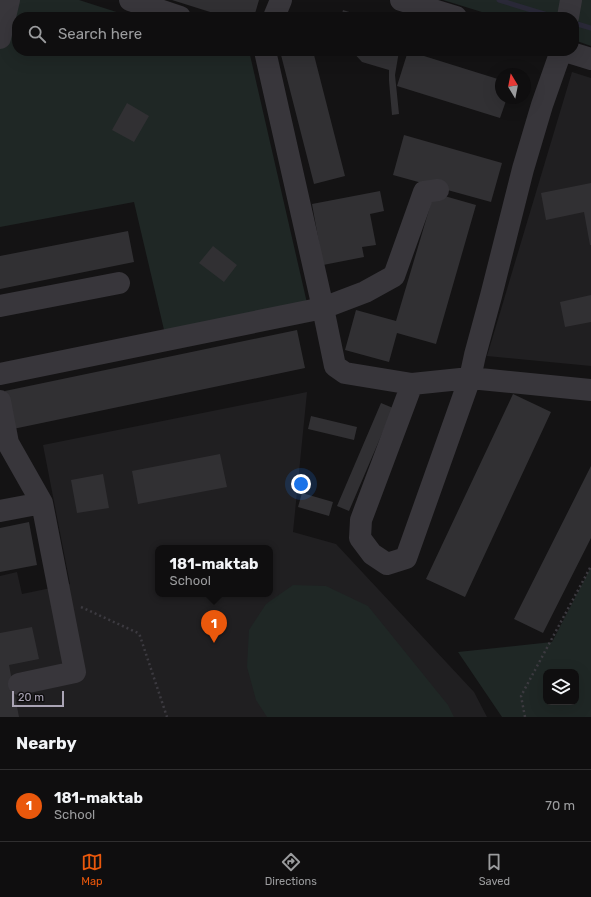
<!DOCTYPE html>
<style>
:root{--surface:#0f0e0f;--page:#181718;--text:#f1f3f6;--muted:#9b9c9e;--line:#2f2e2f;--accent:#ea580c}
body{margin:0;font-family:Rubik,sans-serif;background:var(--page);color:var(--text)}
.controls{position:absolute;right:12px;bottom:12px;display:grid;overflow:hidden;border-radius:8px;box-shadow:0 4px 16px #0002}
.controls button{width:36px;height:36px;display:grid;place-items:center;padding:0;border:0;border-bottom:1px solid var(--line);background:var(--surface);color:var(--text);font:20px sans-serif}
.compass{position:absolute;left:495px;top:68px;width:36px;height:36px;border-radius:50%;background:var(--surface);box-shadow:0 4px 16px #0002;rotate:350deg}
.scale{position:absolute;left:12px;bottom:10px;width:52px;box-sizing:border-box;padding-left:4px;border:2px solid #aaa4b5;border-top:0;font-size:11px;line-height:14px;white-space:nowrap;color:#aaa4b5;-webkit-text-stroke:3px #0f0e0f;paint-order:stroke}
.you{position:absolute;left:301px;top:484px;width:14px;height:14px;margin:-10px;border:3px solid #fff;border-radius:50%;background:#1a73e8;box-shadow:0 0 0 6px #1a73e833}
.badge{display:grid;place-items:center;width:26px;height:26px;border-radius:50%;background:var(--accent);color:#fff;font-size:13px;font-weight:700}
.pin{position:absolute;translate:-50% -33px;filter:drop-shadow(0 1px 2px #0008)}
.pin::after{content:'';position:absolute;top:21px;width:14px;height:12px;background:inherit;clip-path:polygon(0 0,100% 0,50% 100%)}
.popup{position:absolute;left:155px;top:545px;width:118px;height:52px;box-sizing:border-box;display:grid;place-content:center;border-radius:8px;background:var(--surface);filter:drop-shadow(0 1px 3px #0005);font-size:13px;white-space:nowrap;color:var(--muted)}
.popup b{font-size:15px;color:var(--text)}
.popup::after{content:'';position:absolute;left:50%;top:100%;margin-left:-8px;border:8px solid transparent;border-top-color:var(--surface)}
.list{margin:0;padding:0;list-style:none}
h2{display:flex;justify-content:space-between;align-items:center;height:52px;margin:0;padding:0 16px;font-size:17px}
h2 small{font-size:13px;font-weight:400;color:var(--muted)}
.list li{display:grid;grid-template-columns:26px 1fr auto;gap:12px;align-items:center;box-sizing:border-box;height:72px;padding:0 16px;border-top:1px solid var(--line)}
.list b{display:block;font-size:15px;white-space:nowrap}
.list p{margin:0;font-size:13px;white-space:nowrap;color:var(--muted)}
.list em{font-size:13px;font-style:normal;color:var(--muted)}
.icon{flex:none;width:22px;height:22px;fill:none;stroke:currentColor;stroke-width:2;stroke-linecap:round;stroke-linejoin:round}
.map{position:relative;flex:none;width:591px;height:717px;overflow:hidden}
.search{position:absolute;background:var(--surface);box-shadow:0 4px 16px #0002;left:12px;right:12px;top:12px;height:44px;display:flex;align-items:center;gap:10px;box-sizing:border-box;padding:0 14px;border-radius:16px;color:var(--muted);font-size:15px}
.sheet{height:124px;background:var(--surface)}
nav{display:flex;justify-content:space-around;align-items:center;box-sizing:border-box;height:56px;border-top:1px solid var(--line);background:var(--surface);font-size:11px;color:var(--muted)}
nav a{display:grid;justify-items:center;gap:2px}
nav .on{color:var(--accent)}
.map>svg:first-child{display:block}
</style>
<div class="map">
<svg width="591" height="717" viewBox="0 0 591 717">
<rect width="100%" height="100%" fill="#141314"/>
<path fill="#201f21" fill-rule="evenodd" d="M 572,72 L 591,78 L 591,366 L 487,356 Z
M 307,392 L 293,532 L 336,544 L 474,692 L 487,717 L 0,717 L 0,576 L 17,572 L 22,594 L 70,584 L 43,445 ZM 158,548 L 270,548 L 270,594 L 158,594 Z"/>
<path fill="#1f2725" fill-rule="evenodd" d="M 0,0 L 79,0 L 132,17 L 17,17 L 17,51 L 239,51 L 250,55 L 307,303 L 165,334 L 134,202 L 0,227 Z
M 443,0 L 591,0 L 591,46 L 574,40 L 574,17 L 498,17 Z
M 591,567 L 591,717 L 502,717 L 458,652 L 552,642 ZM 546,672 L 576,672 L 576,702 L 546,702 Z
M 293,585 L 326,586 L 368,606 L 448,705 L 454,717 L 267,717 L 256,700 L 247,667 L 249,630 L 266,604 Z"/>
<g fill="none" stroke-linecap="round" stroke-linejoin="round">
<path stroke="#2a2938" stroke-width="5" d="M 499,0 L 554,17
M 574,23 L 591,28"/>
</g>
<path fill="#313033" d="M 172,0 L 259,0 L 254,17 L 226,17 Z
M 343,10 L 365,17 L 341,17 Z
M 280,51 L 313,51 L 345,176 L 314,184 Z
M 352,51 L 399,51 L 395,75 L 399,114 L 392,115 L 389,81 L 389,70 L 362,62 Z
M 408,51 L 501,80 L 501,98 L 507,98 L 500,118 L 397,86 Z
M 127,103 L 149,116 L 134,142 L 112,130 Z
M 404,135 L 502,163 L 491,202 L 393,175 Z
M 591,183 L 591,245 L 590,245 L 584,212 L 546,220 L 541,193 Z
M 380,191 L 384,211 L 370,214 L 376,245 L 362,247 L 364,257 L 323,265 L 312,204 Z
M 434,193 L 476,205 L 436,344 L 397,333 L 389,362 L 345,350 L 356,310 L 396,321 Z
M 128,231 L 134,262 L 0,289 L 0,256 Z
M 213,246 L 237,265 L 224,282 L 199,263 Z
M 591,295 L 591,322 L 565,327 L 560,302 Z
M 297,330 L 305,368 L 13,429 L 5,391 Z
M 513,394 L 551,412 L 465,597 L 426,579 Z
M 381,403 L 393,408 L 349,511 L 337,506 Z
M 311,416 L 357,427 L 354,440 L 308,429 Z
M 220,454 L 227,487 L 138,504 L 132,471 Z
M 591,466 L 591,538 L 543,633 L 514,619 Z
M 103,474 L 109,508 L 77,513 L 71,480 Z
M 302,493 L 333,502 L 329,516 L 298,507 Z
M 29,522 L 37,565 L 0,572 L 0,528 Z
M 32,627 L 39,659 L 9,665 L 19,717 L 0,717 L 0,633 Z"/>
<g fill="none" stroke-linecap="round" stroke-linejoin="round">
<path stroke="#3c3a40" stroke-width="2.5" stroke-dasharray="2 3" stroke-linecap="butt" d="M 81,607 L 138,633 L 140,636 L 167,717
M 525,717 L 521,696 L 591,566"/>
<path stroke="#38363b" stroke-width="22" d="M 130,0 L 180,17
M 401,0 L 456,17
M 274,17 L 281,0
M 568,17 L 571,0
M 0,38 L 9,0
M 265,51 L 323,308 L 335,366 L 345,373 L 412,384 L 470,378 L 591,390
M 565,51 L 591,59
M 0,306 L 119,283
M 0,374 L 323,308 L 365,292 L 394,276 L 424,192 L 438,190
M 412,384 L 361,520 L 360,538 L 372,554 L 387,564 L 406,558 L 470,378 L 475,355 L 491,296 L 523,169 L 542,105 L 561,51
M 0,401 L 8,443 L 42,503 L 75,672 L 19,684
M 0,511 L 42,503"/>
</g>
</svg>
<div class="controls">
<button><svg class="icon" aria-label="layers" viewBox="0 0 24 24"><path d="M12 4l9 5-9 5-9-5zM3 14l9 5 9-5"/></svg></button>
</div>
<svg class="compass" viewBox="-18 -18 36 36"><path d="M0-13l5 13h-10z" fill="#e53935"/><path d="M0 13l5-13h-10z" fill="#9b9c9e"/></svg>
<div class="scale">20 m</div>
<div class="you"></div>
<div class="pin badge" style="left:214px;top:643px">1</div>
<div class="popup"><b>181-maktab</b>School</div>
<div class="search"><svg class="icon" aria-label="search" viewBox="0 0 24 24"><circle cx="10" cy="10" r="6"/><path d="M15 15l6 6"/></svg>Search here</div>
</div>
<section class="sheet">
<h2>Nearby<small></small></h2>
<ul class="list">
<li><span class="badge">1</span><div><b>181-maktab</b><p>School</p></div><em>70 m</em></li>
</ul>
</section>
<nav>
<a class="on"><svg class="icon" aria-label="map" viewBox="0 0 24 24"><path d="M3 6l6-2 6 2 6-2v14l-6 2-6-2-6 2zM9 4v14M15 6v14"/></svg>Map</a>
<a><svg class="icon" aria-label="directions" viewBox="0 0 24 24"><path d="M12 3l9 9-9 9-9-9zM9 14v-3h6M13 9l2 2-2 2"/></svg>Directions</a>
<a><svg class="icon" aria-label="saved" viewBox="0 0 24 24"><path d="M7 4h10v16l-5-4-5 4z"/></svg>Saved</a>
</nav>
